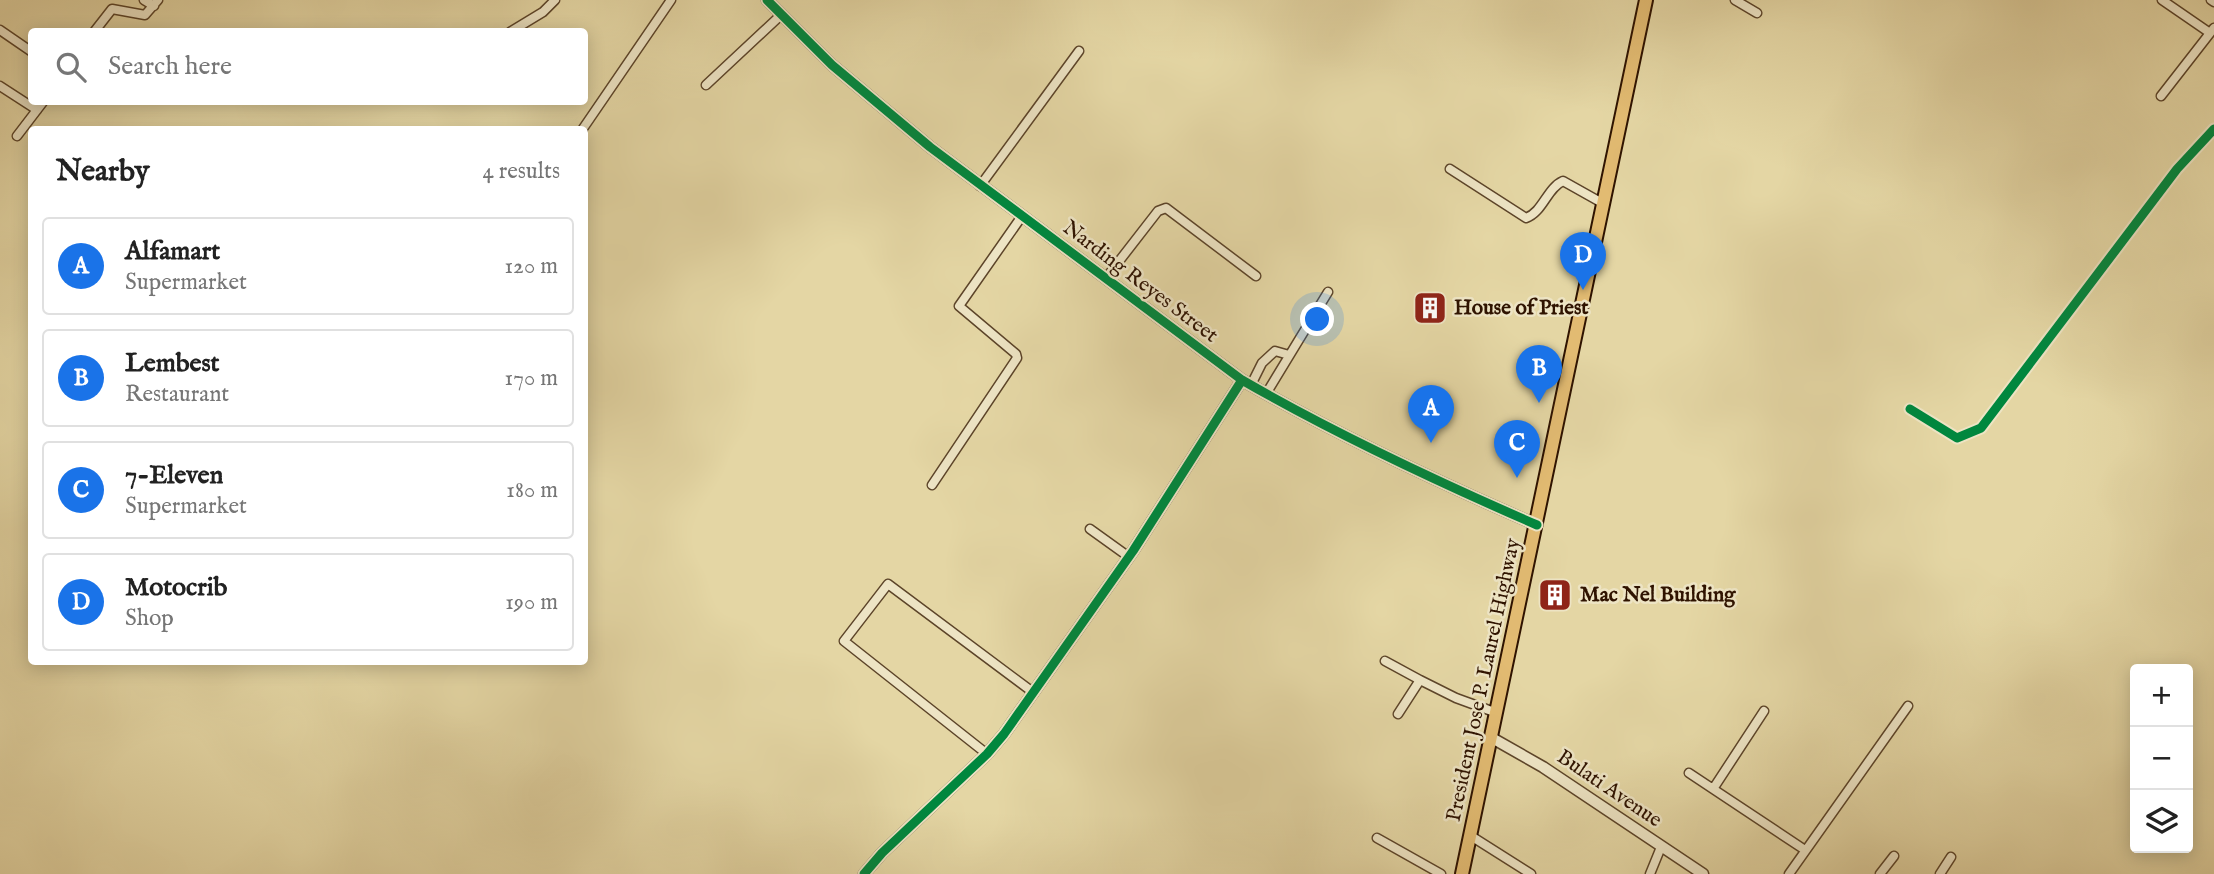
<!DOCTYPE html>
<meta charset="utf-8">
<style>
:root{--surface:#fff;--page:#f6f6f6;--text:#222;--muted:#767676;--line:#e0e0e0;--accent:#1a73e8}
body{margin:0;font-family:"IM FELL English",serif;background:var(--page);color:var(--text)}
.controls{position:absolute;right:21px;bottom:21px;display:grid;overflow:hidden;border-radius:7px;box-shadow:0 4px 18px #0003}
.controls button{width:63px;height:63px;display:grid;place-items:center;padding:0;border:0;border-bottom:2px solid var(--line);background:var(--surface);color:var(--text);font:35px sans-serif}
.you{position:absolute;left:1318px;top:320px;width:24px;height:24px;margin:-18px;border:5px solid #fff;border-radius:50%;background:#1a73e8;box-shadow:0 0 0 10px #1a73e833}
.badge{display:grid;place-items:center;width:46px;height:46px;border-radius:50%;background:var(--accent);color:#fff;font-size:23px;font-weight:700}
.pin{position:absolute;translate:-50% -58px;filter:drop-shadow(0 2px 4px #0008)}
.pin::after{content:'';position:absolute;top:37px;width:24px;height:21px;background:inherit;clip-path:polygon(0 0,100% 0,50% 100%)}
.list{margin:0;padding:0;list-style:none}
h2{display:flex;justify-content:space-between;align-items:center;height:91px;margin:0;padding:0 28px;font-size:30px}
h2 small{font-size:23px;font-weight:400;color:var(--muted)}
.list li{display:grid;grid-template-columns:46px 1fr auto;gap:21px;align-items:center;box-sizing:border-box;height:98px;margin:0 14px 14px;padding:0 14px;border:2px solid var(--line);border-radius:7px}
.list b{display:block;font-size:26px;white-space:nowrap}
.list p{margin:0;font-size:23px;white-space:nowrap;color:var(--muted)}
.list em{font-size:23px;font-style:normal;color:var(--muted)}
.icon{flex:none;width:38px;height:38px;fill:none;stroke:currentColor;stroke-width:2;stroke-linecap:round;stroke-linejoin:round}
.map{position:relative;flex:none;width:2214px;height:874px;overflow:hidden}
.search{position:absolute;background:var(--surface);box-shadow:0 4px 18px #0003;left:28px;top:28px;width:560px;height:77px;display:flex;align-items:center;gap:18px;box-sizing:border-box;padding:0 24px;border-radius:7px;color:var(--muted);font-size:26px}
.panel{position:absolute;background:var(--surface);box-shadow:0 4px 18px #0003;left:28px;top:126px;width:560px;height:539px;border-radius:7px}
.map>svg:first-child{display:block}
</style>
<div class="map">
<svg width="2214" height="874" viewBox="0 0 2214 874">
<rect width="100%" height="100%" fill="#e4d6a4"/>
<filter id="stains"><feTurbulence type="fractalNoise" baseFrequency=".00286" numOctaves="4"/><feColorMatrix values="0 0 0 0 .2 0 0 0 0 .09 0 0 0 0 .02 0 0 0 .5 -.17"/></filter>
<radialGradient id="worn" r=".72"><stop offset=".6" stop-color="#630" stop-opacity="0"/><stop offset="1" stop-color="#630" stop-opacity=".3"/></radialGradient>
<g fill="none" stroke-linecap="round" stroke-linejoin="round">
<defs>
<path id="minor" d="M 144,0 L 154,6
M 1735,0 L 1757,13
M 2162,0 L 2210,33
M 2211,0 L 2214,2
M 0,30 L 32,52
M 94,32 L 112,9 L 145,15 L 158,0
M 510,32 L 543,12 L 555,0
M 706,85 L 782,14
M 0,86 L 37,110
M 2161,96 L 2214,28
M 582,130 L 671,0
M 17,136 L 43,102
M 1450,169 L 1526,218 C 1543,212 1547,188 1563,181 L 1604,204
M 980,186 L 1079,51
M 1106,278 L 1158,211 L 1166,208 L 1256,276
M 1251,385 L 1262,363 L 1275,351 L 1289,355
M 1266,394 L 1328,292
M 1910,409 L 1957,438 L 1981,428 L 2177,169 L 2214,129
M 932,485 L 1017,358 L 1016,354 L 959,306 L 1022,216
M 1090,529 L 1129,557
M 1385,661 L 1420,680
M 1398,714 L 1420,680 L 1456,698 L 1497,713
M 987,754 L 844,641 L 888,584 L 1034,693
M 1689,773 L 1805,850
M 1713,789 L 1764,711
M 1471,836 L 1531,874
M 1377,838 L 1441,874
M 1650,874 L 1661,847
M 1789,874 L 1908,706
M 1880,874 L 1894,856
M 1940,874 L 1951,857"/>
<path id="tertiary" d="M 767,0 L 832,65 L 930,147 L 1242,380 C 1337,435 1436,481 1537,525
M 1492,738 L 1543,767 L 1703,874
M 864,874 L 882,853 L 987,754 L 1004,734 L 1133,551 L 1242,380"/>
<path id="trunk" d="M 1462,874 L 1646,0"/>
</defs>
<use href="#minor" stroke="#5c4429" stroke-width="11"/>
<use href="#tertiary" stroke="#5c4429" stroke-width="13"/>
<use href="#trunk" stroke="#2f1300" stroke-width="16"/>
<use href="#minor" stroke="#ede4c4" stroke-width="8"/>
<use href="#tertiary" stroke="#ede4c4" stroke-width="10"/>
<use href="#trunk" stroke="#e2bb72" stroke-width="12"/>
<defs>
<path id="cycleway" d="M 767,0 L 832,65 L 930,147 L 1242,380 C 1337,435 1436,481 1537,525
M 1910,409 L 1957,438 L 1981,428 L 2177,169 L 2214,129
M 864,874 L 882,853 L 987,754 L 1004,734 L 1133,551 L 1242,380"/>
</defs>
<use href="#cycleway" stroke="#ede4c4" stroke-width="13"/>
<use href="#cycleway" stroke="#00873e" stroke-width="9"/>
</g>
<defs>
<symbol id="building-square" viewBox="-11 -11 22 22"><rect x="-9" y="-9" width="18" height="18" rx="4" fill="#8f2418" stroke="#ede4c4"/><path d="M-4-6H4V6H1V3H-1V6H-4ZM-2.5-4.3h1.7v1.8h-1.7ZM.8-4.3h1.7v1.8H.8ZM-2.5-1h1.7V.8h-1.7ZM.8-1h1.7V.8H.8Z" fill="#fff"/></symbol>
</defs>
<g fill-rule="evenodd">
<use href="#building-square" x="1411" y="289" width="38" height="38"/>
<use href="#building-square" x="1536" y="576" width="38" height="38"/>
</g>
<g text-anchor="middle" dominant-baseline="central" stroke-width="5" stroke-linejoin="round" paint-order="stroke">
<g font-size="21" fill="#2f1300" stroke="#ede4c4">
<text transform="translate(1140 282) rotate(37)">Narding Reyes Street</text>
<text transform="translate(1484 680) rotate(-78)">President Jose P. Laurel Highway</text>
<text transform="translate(1609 789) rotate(34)">Bulati Avenue</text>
</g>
<g font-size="21" font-weight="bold" fill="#2f1300" stroke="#ede4c4" text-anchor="start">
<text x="1454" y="308">House of Priest</text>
<text x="1580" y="595">Mac Nel Building</text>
</g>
</g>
<rect width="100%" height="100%" filter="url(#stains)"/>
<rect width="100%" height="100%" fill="url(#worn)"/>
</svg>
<div class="controls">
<button>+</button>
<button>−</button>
<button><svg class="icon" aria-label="layers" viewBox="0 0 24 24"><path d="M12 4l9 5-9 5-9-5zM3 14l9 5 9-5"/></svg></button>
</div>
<div class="you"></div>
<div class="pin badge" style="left:1431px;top:443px">A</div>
<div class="pin badge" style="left:1539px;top:403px">B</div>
<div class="pin badge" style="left:1517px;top:478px">C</div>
<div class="pin badge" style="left:1583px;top:290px">D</div>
<div class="search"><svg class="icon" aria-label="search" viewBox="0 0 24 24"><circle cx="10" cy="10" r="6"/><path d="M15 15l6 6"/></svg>Search here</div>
<section class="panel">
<h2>Nearby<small>4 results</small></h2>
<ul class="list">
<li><span class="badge">A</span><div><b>Alfamart</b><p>Supermarket</p></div><em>120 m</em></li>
<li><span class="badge">B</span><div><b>Lembest</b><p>Restaurant</p></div><em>170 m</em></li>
<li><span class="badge">C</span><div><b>7-Eleven</b><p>Supermarket</p></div><em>180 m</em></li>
<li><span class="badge">D</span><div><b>Motocrib</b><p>Shop</p></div><em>190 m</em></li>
</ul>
</section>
</div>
